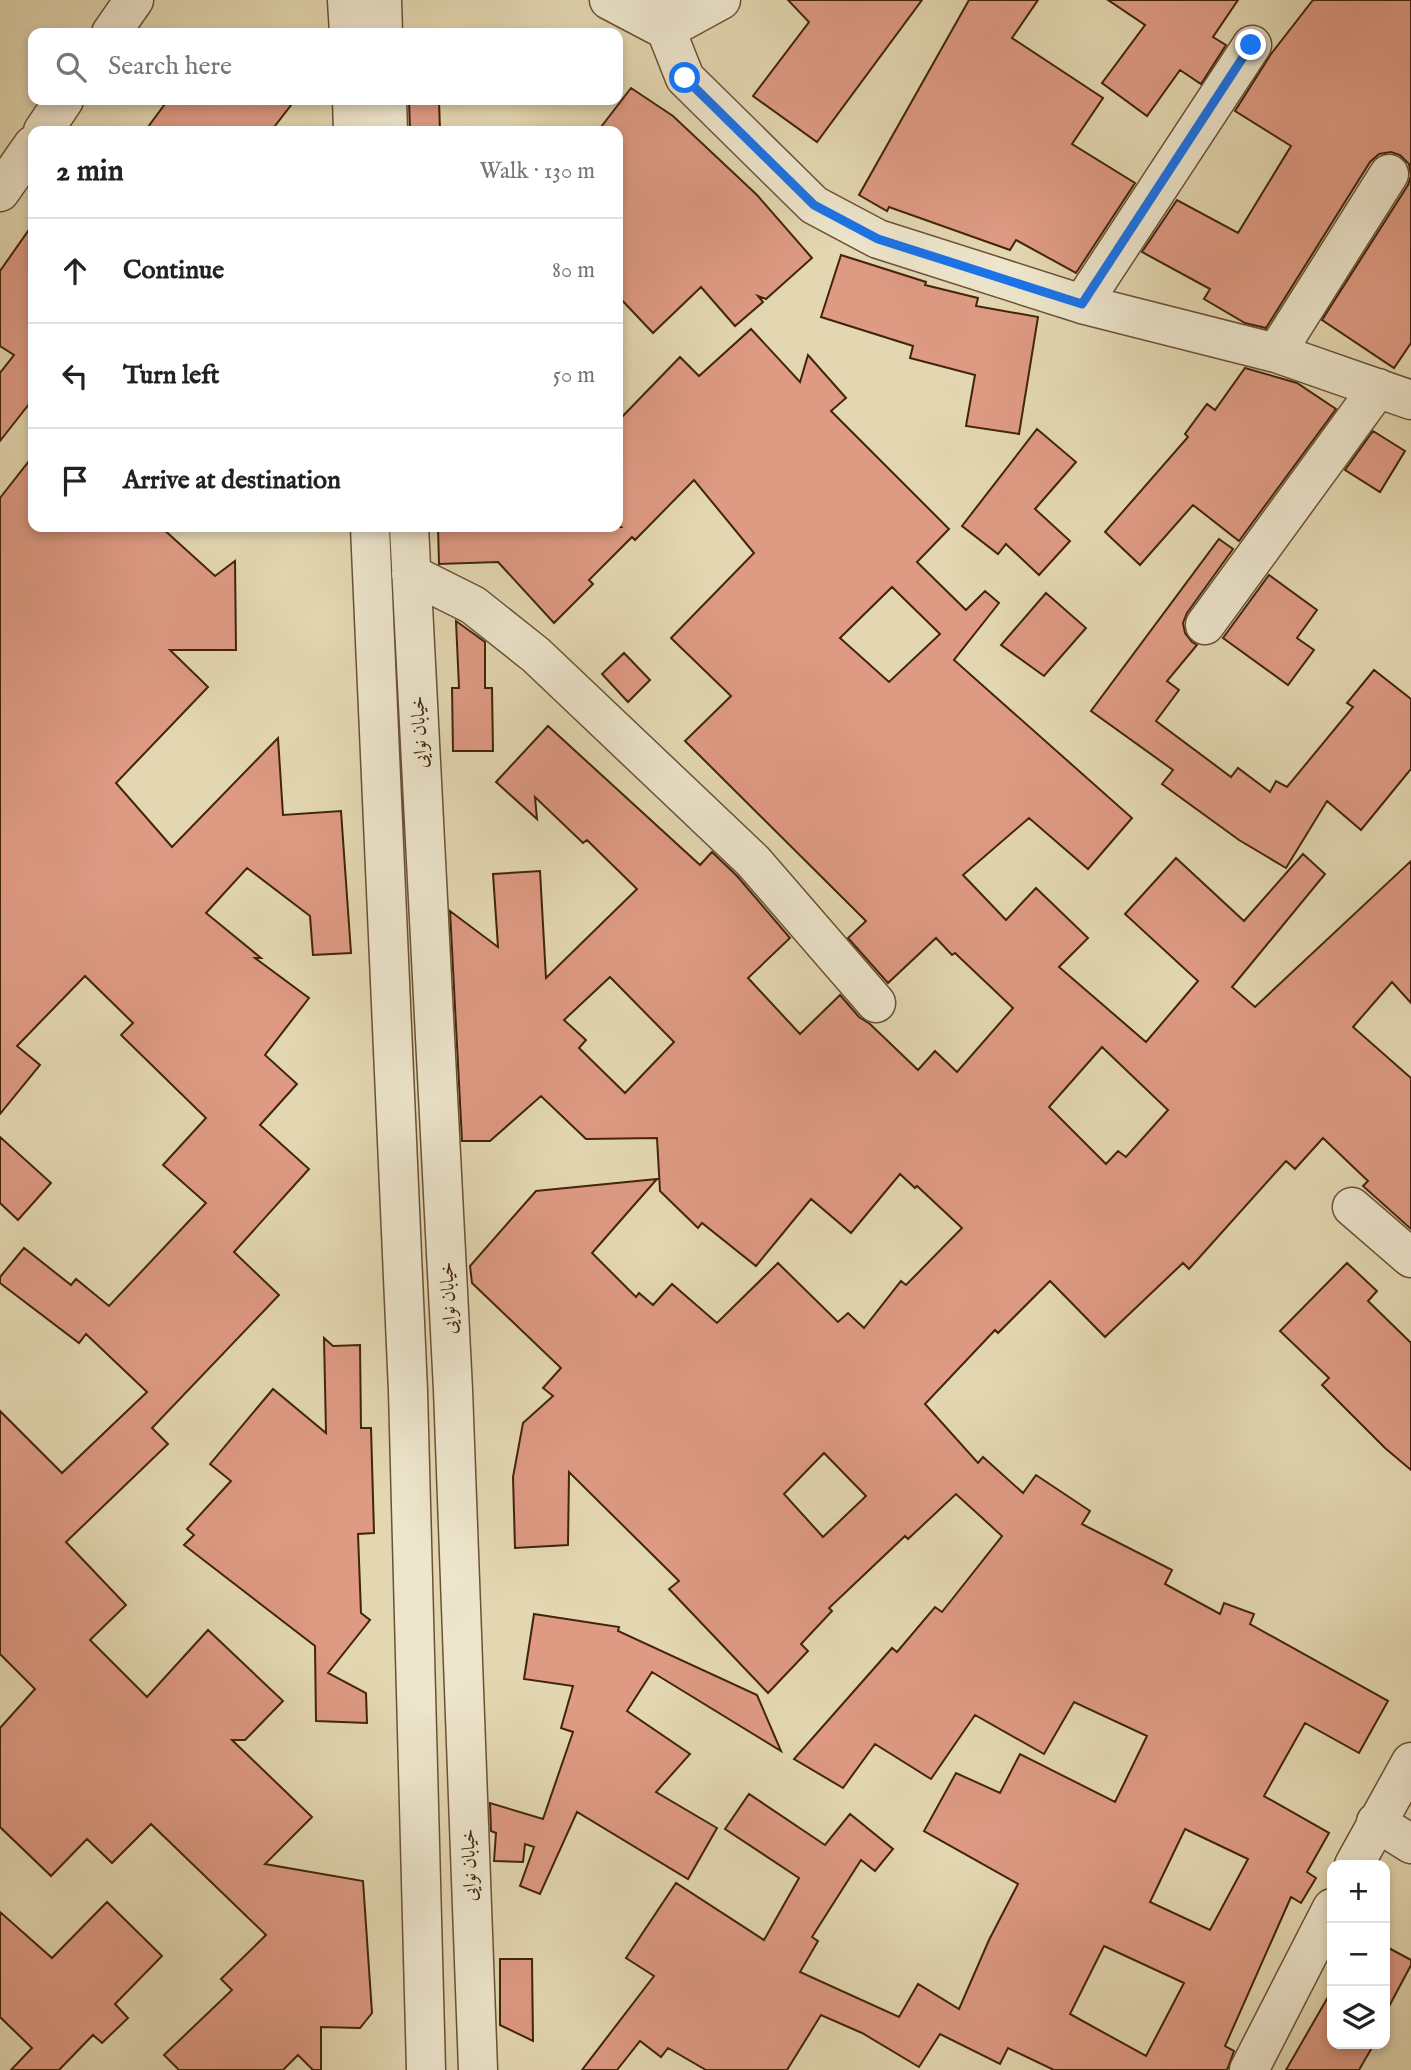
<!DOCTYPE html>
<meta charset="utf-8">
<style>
:root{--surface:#fff;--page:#f2f2f2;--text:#222;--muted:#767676;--line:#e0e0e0}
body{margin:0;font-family:"IM FELL English",Amiri,serif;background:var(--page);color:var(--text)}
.controls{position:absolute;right:21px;bottom:21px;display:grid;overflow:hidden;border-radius:14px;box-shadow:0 4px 10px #0003}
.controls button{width:63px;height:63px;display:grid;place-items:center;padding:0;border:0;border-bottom:2px solid var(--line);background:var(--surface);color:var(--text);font:35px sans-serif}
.stop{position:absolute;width:21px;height:21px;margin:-16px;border:5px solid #1a73e8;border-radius:50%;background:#fff}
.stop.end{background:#1a73e8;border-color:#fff;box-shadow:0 2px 7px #0008}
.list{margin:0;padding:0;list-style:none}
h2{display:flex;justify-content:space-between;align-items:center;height:91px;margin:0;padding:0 28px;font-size:30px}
h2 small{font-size:23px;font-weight:400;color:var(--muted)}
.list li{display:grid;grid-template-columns:46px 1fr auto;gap:21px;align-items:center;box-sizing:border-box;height:105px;padding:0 28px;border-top:2px solid var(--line)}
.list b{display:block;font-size:26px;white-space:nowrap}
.list em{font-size:23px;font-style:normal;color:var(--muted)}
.icon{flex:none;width:38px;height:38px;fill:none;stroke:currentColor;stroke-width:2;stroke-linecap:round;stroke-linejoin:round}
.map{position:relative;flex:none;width:1411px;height:2070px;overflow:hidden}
.search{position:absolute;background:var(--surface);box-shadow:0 4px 10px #0003;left:28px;top:28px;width:595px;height:77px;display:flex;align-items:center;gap:18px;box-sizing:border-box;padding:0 24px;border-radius:14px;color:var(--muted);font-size:26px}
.panel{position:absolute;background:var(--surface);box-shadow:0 4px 10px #0003;left:28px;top:126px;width:595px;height:406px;border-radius:14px}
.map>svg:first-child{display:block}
</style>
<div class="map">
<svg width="1411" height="2070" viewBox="0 0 1411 2070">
<rect width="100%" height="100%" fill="#e3d7b1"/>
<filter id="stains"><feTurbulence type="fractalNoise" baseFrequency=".00286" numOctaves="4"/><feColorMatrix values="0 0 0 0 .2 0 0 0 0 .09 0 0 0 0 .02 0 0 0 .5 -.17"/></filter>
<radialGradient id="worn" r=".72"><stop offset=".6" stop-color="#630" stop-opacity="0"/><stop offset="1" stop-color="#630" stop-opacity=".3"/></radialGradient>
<path fill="#de9a83" stroke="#41240b" stroke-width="2" fill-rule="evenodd" d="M 788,0 L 922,0 L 817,142 L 753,96 L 809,22 Z
M 969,0 L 1038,0 L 1012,38 L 1103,98 L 1072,144 L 1135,183 L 1076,273 L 1016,240 L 1010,250 L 889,207 L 887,211 L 859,195 Z
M 1108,0 L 1238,0 L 1213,37 L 1226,45 L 1201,84 L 1180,70 L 1147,116 L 1102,83 L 1145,25 Z
M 1313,0 L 1411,0 L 1411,343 L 1394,368 L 1322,320 L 1408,185 L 1411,176 L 1409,164 L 1400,155 L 1391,152 L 1379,154 L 1370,162 L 1266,328 L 1245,323 L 1204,299 L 1210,289 L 1142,252 L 1177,200 L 1238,233 L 1291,146 L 1235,111 L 1271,54 Z
M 631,88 L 673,116 L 757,195 L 812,258 L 766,299 L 758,296 L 763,302 L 735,326 L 701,287 L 653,333 L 618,296 L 618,131 L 598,131 Z
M 168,100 L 295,100 L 271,131 L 145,131 Z
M 409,100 L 439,100 L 440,131 L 410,131 Z
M 33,224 L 33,399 L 0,441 L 0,373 L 14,355 L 0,346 L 0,271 Z
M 841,255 L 926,282 L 925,285 L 978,298 L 976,306 L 1038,317 L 1019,434 L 966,426 L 975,375 L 910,358 L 913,346 L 821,317 Z
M 751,329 L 800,382 L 808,355 L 846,398 L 831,411 L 949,529 L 917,562 L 966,610 L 985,591 L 999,603 L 954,660 L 1132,818 L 1088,869 L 1029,818 L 963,875 L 1006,920 L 1036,888 L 1088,938 L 1059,967 L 1146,1042 L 1198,981 L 1125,914 L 1176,858 L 1244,921 L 1303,854 L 1325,874 L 1232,987 L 1255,1007 L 1411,861 L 1411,1003 L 1392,982 L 1353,1027 L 1411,1078 L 1411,1229 L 1363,1186 L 1368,1181 L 1323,1138 L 1295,1169 L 1286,1161 L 1189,1269 L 1183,1263 L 1105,1337 L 1050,1281 L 998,1333 L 995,1330 L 925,1404 L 978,1463 L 983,1457 L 1023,1493 L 1036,1475 L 1090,1511 L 1082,1524 L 1172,1570 L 1165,1584 L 1220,1614 L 1224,1603 L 1254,1614 L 1250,1624 L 1388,1701 L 1359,1753 L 1305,1723 L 1264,1796 L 1329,1833 L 1307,1872 L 1316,1878 L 1301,1903 L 1291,1897 L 1225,2046 L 1234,2051 L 1227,2070 L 1054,2070 L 1008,2048 L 1000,2064 L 940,2034 L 919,2067 L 862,2033 L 821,2015 L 787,2070 L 706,2070 L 668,2048 L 661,2057 L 640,2041 L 617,2070 L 582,2070 L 654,1976 L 626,1958 L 676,1883 L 764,1940 L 799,1878 L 725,1829 L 749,1794 L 825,1845 L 850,1814 L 893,1849 L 875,1871 L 861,1860 L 812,1937 L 818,1941 L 800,1972 L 899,2017 L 918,1984 L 959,2009 L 989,1940 L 1018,1884 L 924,1831 L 956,1773 L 1000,1793 L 1020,1754 L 1115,1802 L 1147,1736 L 1074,1702 L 1044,1754 L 975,1715 L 931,1779 L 875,1744 L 843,1788 L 794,1759 L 892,1648 L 897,1652 L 935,1607 L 942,1612 L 1002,1536 L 956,1494 L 908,1539 L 905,1536 L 829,1608 L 832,1611 L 801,1644 L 808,1651 L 768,1693 L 669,1589 L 679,1581 L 569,1472 L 568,1545 L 515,1548 L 513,1477 L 523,1423 L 553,1396 L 543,1388 L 561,1368 L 472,1283 L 470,1266 L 536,1191 L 657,1179 L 592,1253 L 636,1297 L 639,1293 L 653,1305 L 672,1284 L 717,1323 L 778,1263 L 838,1322 L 848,1313 L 864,1328 L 901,1281 L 906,1285 L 962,1228 L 917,1186 L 915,1188 L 900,1174 L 851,1233 L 811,1199 L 756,1266 L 702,1223 L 698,1228 L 660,1191 L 657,1138 L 586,1139 L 541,1096 L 490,1141 L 462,1141 L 450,911 L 498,947 L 493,874 L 540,871 L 546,978 L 637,889 L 587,840 L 583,843 L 535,797 L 537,819 L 496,782 L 548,726 L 700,865 L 712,852 L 737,876 L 790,938 L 748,978 L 800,1034 L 840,995 L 859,1017 L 870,1024 L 918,1070 L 935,1051 L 957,1072 L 1013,1008 L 955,953 L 952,955 L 936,938 L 888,983 L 848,938 L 866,921 L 685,741 L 731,696 L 671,638 L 754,553 L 694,480 L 635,540 L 632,537 L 589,580 L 593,584 L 554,623 L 498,562 L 439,564 L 438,527 L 621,527 L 618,524 L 618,421 L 680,357 L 699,376 ZM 892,587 L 940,634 L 889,682 L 840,638 ZM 610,977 L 674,1042 L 625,1093 L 579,1048 L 586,1040 L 564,1020 ZM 1102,1047 L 1168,1110 L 1126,1157 L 1118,1151 L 1106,1164 L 1049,1107 ZM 824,1453 L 866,1496 L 823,1537 L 784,1494 ZM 1185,1829 L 1248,1859 L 1210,1930 L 1150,1902 ZM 1104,1946 L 1184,1983 L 1146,2056 L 1070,2014 Z
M 1245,368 L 1297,383 L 1336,409 L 1239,541 L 1193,505 L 1140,565 L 1105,532 L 1188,437 L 1185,434 L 1207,404 L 1215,410 Z
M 1037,429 L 1076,462 L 1035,509 L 1070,541 L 1039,575 L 1006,544 L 998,554 L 962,526 Z
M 1373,431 L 1405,451 L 1380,492 L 1345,470 Z
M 33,456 L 33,527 L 161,527 L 215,576 L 235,561 L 236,650 L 170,650 L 208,687 L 116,783 L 172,847 L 278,738 L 283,815 L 341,811 L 351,953 L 313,955 L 310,916 L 247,868 L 206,913 L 261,958 L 255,958 L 309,998 L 265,1055 L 297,1084 L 260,1125 L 309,1169 L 234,1252 L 279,1295 L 152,1428 L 168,1444 L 66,1542 L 126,1605 L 90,1640 L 147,1697 L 208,1630 L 283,1701 L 245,1740 L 232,1740 L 312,1817 L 265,1864 L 363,1881 L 372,2013 L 360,2028 L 321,2027 L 321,2070 L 313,2070 L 298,2055 L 283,2070 L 179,2070 L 164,2055 L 232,1990 L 221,1979 L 266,1935 L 151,1824 L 112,1863 L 87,1839 L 51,1876 L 0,1827 L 0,1728 L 35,1689 L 0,1654 L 0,1411 L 62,1473 L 147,1392 L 86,1334 L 79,1343 L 0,1283 L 0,1277 L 24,1248 L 71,1285 L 76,1279 L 109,1306 L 206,1203 L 163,1165 L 206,1118 L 121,1035 L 133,1023 L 85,976 L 17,1046 L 40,1065 L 0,1114 L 0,498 Z
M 1219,539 L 1233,549 L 1187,613 L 1183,623 L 1185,633 L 1192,642 L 1197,645 L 1167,681 L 1179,690 L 1156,721 L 1231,777 L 1238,768 L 1270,792 L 1276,781 L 1287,787 L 1353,707 L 1347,703 L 1374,670 L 1411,699 L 1411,769 L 1361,830 L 1327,801 L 1286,868 L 1239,840 L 1162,784 L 1173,770 L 1091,711 Z
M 1269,575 L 1317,610 L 1297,638 L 1314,650 L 1288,685 L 1223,638 Z
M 1046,593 L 1086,628 L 1044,676 L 1001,645 Z
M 456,621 L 485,642 L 485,688 L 492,688 L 493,751 L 453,751 L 452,688 L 459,688 Z
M 624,653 L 650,680 L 628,702 L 602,674 Z
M 0,1137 L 51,1183 L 18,1220 L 0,1203 Z
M 1347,1263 L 1377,1291 L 1368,1301 L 1411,1343 L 1411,1470 L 1385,1448 L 1322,1385 L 1329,1378 L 1280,1331 Z
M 324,1338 L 333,1346 L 360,1345 L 361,1428 L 371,1428 L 374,1533 L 358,1534 L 361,1613 L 370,1620 L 328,1673 L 366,1693 L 367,1723 L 316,1721 L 315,1646 L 184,1545 L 194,1535 L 187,1529 L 231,1481 L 210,1464 L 273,1389 L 326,1433 Z
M 534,1614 L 619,1627 L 618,1631 L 757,1695 L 781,1751 L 652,1672 L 627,1711 L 690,1754 L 656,1792 L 717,1828 L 688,1879 L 577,1812 L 540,1894 L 520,1886 L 534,1847 L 525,1844 L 523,1862 L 494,1861 L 496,1833 L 491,1831 L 490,1803 L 543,1819 L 573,1732 L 561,1728 L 573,1686 L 524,1679 Z
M 107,1902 L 162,1956 L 115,2004 L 128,2018 L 102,2043 L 93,2035 L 59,2070 L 11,2070 L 32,2048 L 0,2017 L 0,1912 L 52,1958 Z
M 1385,1946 L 1411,1960 L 1411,1965 L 1385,2014 Z
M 500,1959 L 532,1959 L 533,2041 L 500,2025 Z
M 1332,1990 L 1332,2044 L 1374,2044 L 1359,2070 L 1286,2070 Z"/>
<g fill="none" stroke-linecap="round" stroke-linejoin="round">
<defs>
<path id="minor" d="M 347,0 L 349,33
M 382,0 L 383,33
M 609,0 L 666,30 L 721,0
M 662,0 L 666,30 L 685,78 L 814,205 L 878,239 L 1082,304 L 1276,353 L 1411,400
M 111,33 L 134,0
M 352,100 L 353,131
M 387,100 L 388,131
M 43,131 L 64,100
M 0,192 L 33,145
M 1082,304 L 1252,45
M 1276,353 L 1389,174
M 370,527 L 408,1391 L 426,2070
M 409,527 L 453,1390 L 478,2070
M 411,574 L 473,605 L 536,655 L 753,861 L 876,1003
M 1205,625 L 1378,388
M 1352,1207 L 1411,1258
M 1376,1822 L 1411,1844
M 1354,1865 L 1411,1762
M 1249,2070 L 1332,1908"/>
</defs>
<use href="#minor" stroke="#6a5134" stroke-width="41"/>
<use href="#minor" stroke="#ede5cc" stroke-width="38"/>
</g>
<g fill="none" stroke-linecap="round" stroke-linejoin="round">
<path stroke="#1a73e8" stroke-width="9" d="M 685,78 L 814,205 L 878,239 L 1082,304 L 1251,45"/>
</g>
<g text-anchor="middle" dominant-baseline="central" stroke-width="7" stroke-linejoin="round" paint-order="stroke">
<g font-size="19" fill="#41240b" stroke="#ede5cc">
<text transform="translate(420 732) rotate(-93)">خیابان نوایی</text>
<text transform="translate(449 1298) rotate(-93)">خیابان نوایی</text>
<text transform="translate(470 1865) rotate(-92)">خیابان نوایی</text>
</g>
</g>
<rect width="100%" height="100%" filter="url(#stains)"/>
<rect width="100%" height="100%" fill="url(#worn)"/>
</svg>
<div class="controls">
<button>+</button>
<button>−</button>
<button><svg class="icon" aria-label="layers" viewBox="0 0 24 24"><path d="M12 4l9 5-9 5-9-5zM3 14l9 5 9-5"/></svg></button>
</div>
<div class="stop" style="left:685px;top:78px"></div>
<div class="stop end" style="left:1251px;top:45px"></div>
<div class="search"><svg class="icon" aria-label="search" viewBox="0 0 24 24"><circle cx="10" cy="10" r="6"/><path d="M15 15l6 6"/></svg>Search here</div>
<section class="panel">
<h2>2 min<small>Walk · 130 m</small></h2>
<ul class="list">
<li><svg class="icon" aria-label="ahead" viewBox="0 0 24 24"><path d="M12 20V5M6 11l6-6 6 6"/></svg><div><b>Continue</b></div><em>80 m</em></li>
<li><svg class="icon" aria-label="left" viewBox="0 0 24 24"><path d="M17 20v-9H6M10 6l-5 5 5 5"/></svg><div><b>Turn left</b></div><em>50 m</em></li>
<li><svg class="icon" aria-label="arrive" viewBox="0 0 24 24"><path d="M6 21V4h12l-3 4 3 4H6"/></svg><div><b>Arrive at destination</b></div></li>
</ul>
</section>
</div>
